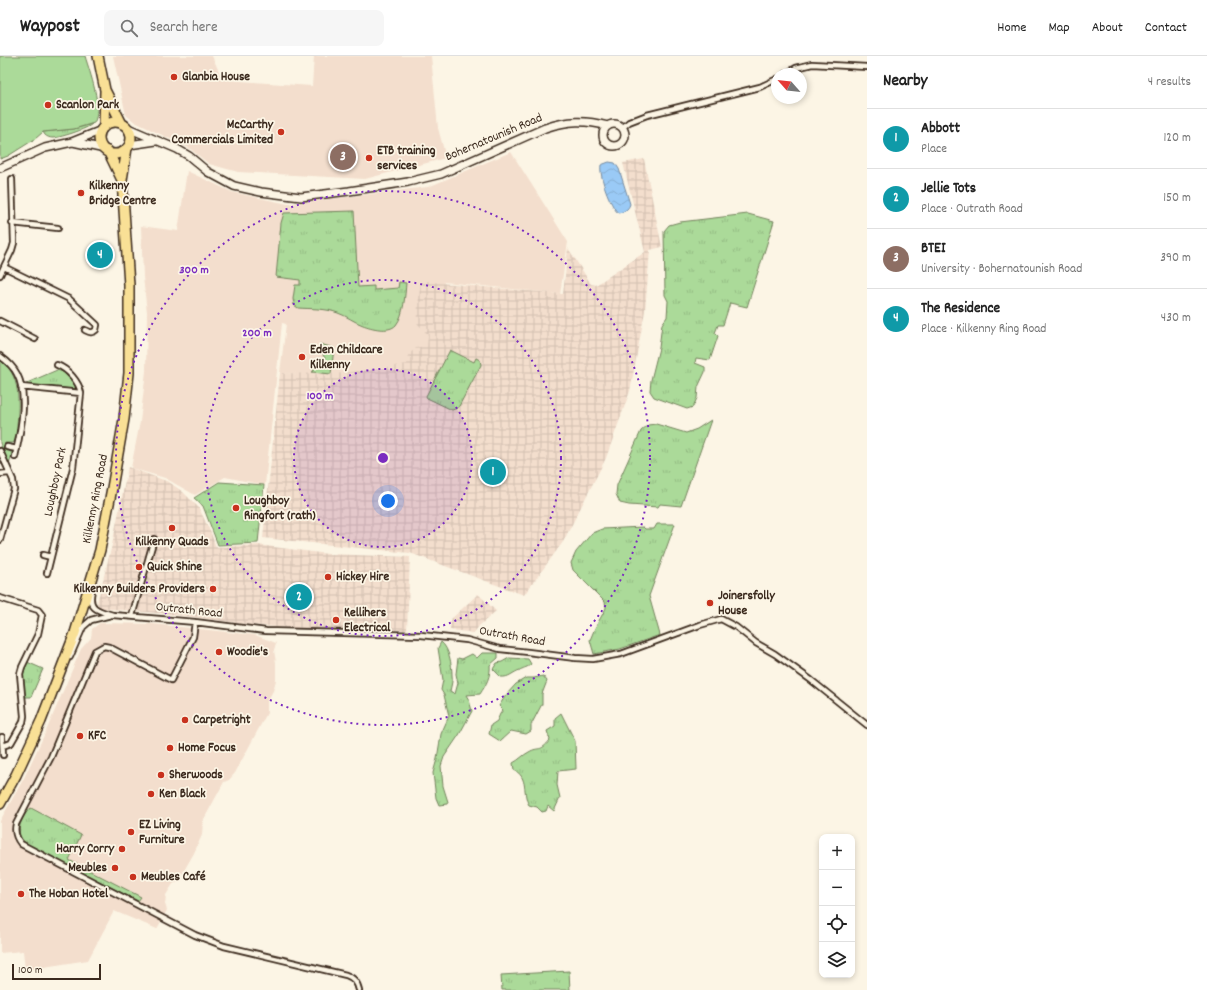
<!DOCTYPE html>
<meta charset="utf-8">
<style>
:root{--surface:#fff;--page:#f6f6f6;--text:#222;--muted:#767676;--line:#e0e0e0;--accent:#c8321e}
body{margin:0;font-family:Dekko,sans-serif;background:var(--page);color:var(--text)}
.controls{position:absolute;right:12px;bottom:12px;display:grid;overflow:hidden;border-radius:8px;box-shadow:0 2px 6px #0003}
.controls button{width:36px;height:36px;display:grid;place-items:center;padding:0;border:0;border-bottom:1px solid var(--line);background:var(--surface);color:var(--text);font:20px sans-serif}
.compass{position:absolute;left:771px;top:12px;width:36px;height:36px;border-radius:50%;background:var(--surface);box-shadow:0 2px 6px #0003;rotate:297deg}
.scale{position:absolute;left:12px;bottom:10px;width:89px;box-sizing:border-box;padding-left:4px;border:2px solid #3b2a1e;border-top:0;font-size:11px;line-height:14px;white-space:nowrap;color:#3b2a1e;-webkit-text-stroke:3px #fcf5e5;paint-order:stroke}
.you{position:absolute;left:388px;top:445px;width:14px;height:14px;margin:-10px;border:3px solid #fff;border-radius:50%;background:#1a73e8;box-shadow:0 0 0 6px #1a73e833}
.badge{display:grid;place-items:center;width:26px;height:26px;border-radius:50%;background:var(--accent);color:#fff;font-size:13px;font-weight:700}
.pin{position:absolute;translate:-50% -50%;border:2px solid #fff;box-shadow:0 1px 4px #0006}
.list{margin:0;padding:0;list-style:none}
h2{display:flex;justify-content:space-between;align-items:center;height:52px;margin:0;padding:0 16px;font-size:17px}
h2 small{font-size:13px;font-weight:400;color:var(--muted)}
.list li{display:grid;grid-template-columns:26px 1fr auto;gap:12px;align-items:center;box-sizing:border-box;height:60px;padding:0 16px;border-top:1px solid var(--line)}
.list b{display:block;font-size:15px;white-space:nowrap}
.list p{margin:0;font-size:13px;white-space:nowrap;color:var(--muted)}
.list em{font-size:13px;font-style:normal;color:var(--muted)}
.icon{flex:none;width:22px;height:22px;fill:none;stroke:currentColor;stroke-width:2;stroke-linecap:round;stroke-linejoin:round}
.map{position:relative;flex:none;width:867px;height:934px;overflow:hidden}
header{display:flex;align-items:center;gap:24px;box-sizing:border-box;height:56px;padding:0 20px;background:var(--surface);border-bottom:1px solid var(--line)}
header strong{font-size:19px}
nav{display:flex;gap:22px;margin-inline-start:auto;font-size:14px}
.search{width:280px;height:36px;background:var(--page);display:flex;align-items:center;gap:10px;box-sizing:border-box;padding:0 14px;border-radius:8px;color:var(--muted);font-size:15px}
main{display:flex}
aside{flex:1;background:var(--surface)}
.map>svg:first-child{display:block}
</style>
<header>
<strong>Waypost</strong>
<div class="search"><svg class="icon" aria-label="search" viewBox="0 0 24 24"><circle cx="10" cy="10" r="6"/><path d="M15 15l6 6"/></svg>Search here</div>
<nav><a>Home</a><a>Map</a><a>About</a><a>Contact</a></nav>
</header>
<main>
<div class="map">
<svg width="867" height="934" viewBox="0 0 867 934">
<defs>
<pattern id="industrial-grid" width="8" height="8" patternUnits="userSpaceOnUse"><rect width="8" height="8" fill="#f3decd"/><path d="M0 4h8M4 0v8" fill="none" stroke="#d1bfb0"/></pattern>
<pattern id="grass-tufts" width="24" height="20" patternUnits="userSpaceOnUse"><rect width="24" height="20" fill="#abda99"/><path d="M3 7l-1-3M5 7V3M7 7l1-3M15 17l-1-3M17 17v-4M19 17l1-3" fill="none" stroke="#94bb83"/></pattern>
<pattern id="water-waves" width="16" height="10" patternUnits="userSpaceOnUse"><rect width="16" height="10" fill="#9acaf6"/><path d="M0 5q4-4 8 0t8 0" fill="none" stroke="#86aed2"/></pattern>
</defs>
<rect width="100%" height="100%" fill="#fcf5e5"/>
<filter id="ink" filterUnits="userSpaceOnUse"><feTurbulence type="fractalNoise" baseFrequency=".025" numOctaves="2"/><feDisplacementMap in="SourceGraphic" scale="8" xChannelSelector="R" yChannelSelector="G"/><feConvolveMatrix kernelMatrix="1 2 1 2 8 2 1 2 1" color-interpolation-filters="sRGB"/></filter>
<g filter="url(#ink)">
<path fill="#f3decd" d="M 113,0 L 212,0 L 221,20 L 228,24 L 240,25 L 312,30 L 314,0 L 431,0 L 438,72 L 446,102 L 365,123 L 238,116 L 209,108 L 189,92 L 135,66 L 126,59 Z
M 511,96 L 568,186 L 560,238 L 444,226 L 429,291 L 408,311 L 332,320 L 280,317 L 286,268 L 282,267 L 265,429 L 225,421 L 195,439 L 165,422 L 131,412 L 140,366 L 146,315 L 147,256 L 143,221 L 141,170 L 178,175 L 187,115 L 232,136 L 288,148 L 428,131 Z
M 100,567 L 153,568 L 255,579 L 276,587 L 274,594 L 276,607 L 276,624 L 273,635 L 267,645 L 267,657 L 235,717 L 229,724 L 224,726 L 203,765 L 202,779 L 194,797 L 178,825 L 173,828 L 166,839 L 165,848 L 167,854 L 157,873 L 114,855 L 88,904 L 25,914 L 23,895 L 0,897 L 0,765 L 24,722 L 47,673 L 81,593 L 91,582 L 92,573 Z"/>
<path fill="url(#industrial-grid)" d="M 644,103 L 662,191 L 650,194 L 645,255 L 630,335 L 606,402 L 563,486 L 524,539 L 410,497 L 263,482 L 280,317 L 335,318 L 407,308 L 409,298 L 416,292 L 427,289 L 428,279 L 416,266 L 421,224 L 440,227 L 563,238 L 568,192 L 591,228 L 596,229 L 645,196 L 623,107 Z
M 128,411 L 169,426 L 183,436 L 199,452 L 211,477 L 216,491 L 258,489 L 328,498 L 410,501 L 407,574 L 302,573 L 252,569 L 178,559 L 100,552 L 97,547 L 112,489 Z
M 478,538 L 496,555 L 479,570 L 473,578 L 468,576 L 450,574 L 450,564 Z"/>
<path fill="url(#grass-tufts)" stroke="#73825c" d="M 92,68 C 87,73 62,81 53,82 C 50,82 47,81 45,79 L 43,76 L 74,73 Z
M 354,155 L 358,231 L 374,230 L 374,234 L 398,232 L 399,226 L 406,227 C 405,239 404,259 396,269 C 389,277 371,272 363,269 C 354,266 347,260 338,257 C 325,252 311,253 298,252 L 294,249 L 293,243 L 295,229 L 300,229 L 300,224 L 276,221 L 281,167 L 284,157 Z
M 748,158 L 774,165 L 747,251 L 730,247 L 723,269 L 718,269 L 715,277 L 718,280 L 710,304 L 696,302 L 695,307 L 705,311 L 705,316 L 698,331 L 697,342 L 693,351 L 687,353 L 654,341 L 650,335 L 651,324 L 659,292 L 662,268 L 667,261 L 668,245 L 665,239 L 664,175 L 669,169 L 680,166 Z
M 450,294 L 474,306 L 476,302 L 480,304 L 481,309 L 458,352 L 452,354 L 427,342 L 426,340 Z
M 57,314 L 63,316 L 75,328 L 76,330 L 74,333 L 27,329 L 27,327 Z
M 711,364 L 681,450 L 660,448 L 658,451 L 629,449 L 620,447 L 616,438 L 617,429 L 641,375 L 648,369 L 656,368 L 686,377 L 697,373 Z
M 219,426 L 264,429 L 258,487 L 218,489 L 203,450 L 194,442 Z
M 657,468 L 675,468 L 649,540 L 660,579 L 620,593 L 594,598 L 590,584 L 595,572 L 606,552 L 605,546 L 573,514 L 571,507 L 576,496 L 592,477 L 602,473 L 643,471 L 645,473 L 654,473 Z
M 441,586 C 449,592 452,609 452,619 C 453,624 451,630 450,635 L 455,638 L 458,627 L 456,618 L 458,602 L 462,603 L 472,598 L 477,602 L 482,597 L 498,597 L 498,602 L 490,609 C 491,620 486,629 480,638 L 466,639 L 469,644 L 472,655 L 459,679 L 444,701 L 441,710 L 443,730 L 448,746 L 447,748 L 439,749 L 436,742 L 433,717 L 437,703 L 441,678 L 449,660 L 444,639 L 441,634 L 443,624 L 438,592 Z
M 509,602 L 528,603 L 531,608 C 527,612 525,611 520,614 C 513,616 509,622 501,621 L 493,613 L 497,607 L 502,606 Z
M 27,606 L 43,613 L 31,641 L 24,641 L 23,617 Z
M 543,620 L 547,625 L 542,638 L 542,648 L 531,669 L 531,675 L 526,678 L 511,675 L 500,685 L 489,678 L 491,669 L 497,665 L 500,658 L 503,654 L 499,650 L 506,639 L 516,628 L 526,622 L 534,622 Z
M 561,657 L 575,685 L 576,713 L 558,715 L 557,729 L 560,742 L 554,755 L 548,750 L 546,755 L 542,756 L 537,751 L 529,749 C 522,738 529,721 514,714 L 513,707 C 519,704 523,699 529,696 C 539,690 540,697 550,684 L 547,675 L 555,670 L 555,662 Z
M 31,752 L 81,779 L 69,804 L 141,841 L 138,845 L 28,789 C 26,787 22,784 21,782 C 16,773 23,758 31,752 Z
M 569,915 L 570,934 L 502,934 L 501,919 Z"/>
<path fill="#abda99" stroke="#73825c" d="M 0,0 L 85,0 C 90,17 103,51 94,67 L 74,73 L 43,76 L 35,83 L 8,100 L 0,103 Z
M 320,288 L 334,292 L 331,318 L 312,316 L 314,315 L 313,312 L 319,304 L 321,306 L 325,302 L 323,299 Z
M 0,304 C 21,318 19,347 17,369 C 17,376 17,382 13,387 L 5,387 L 4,392 L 11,396 L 12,398 L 9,409 L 0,387 Z"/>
<path fill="url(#water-waves)" stroke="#748aa0" d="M 609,106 L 615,107 L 619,113 L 630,148 C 628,154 624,156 618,157 C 610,149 599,120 601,109 Z"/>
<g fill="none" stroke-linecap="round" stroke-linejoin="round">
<defs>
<path id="street" d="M 786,18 L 796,12 L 812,8 L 867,11
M 622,72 L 629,66 L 647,59 L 760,31 L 777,23
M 12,167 L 58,172
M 4,211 L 69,243 L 97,269 L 96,274 C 92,278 89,276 85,274
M 0,219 L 12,194 L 14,187 L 12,123
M 0,265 L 35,283
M 0,300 C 7,305 13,310 17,318 C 29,341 20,377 15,401
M 21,331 L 81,337
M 7,391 L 17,393
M 0,395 L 13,424 L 14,433 L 0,484
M 0,418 L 9,417
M 43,499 L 51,501
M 47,517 L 73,412 L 81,337 C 79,326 68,313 57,309
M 92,535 C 87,553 99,555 113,559 L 195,566 L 266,575 L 421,579 L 467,584 L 500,593 L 528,596 L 575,602 L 593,603 L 621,598 L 700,569 L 721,563 L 736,571 L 756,587 L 775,598 L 811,624 L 867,669
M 0,542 L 38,554 L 42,559 L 38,578 L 22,611 L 20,618 L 24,660 L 23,666 L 11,687 L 3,690
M 132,560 L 154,483
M 195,566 L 193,581 L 171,624 L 109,591 L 104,590 L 95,595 L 51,701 L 16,768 C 14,776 16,782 21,788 L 195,879 L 224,890 L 346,919 C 354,922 357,926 359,934
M 70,601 L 83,571 L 91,564 L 111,559
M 2,681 L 3,699"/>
<path id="secondary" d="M603 79a11 11 0 1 1 22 0a11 11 0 1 1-22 0Z
M 128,72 L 177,93 L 189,100 L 208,116 L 234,130 L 261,136 L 301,141 L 349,135 L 408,126 L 441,118 L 545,72 C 569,64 585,64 608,70
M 73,86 L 105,93
M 129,89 L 156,85
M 0,112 L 45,92 L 72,86 L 102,74"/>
<path id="highway" d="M 98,0 L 105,34 L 122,68
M99 82a16 16 0 1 1 32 0a16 16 0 1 1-32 0Z
M 104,71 L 105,35
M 108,95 L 122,124
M 0,748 L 16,719 L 41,665 L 75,577 L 100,494 L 112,432 L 124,363 L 129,317 L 129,229 L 122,124 L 127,92"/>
</defs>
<use href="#street" stroke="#3b2a1e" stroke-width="8"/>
<use href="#secondary" stroke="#3b2a1e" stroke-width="10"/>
<use href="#highway" stroke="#3b2a1e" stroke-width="12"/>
<use href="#street" stroke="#fcf5e5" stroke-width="4.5"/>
<use href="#secondary" stroke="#fcf5e5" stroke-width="7"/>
<use href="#highway" stroke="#f9e096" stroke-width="9"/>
</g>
</g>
<circle cx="383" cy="402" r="89" fill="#7b2cbf" fill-opacity=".12"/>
<g fill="none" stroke="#7b2cbf" stroke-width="2" stroke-dasharray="2 4">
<circle cx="383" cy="402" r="89"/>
<circle cx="383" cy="402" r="178"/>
<circle cx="383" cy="402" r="267"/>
</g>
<g fill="#c8321e" stroke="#fcf5e5" stroke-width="1.5">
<circle cx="174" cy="21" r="4"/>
<circle cx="48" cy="49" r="4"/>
<circle cx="281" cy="76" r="4"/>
<circle cx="369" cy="102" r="4"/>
<circle cx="81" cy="137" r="4"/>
<circle cx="302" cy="301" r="4"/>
<circle cx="236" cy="452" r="4"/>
<circle cx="172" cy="472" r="4"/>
<circle cx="139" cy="511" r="4"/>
<circle cx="328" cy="521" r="4"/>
<circle cx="213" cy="533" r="4"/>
<circle cx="710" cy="547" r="4"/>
<circle cx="336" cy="564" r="4"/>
<circle cx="219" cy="596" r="4"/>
<circle cx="185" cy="664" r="4"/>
<circle cx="80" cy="680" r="4"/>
<circle cx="170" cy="692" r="4"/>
<circle cx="161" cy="719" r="4"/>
<circle cx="151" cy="738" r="4"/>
<circle cx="131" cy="776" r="4"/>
<circle cx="122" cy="793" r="4"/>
<circle cx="115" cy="812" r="4"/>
<circle cx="133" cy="821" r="4"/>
<circle cx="21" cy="838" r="4"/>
</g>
<g text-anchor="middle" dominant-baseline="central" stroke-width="3.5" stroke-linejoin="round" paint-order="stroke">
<g font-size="13" font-weight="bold" fill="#3b2a1e" stroke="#fcf5e5" text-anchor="start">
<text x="182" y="21">Glanbia House</text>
<text x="56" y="49">Scanlon Park</text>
<text x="273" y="69" text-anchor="end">McCarthy<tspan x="273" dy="15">Commercials Limited</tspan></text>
<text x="377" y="95">ETB training<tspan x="377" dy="15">services</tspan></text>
<text x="89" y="130">Kilkenny<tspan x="89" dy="15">Bridge Centre</tspan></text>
<text x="310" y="294">Eden Childcare<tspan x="310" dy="15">Kilkenny</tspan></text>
<text x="244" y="445">Loughboy<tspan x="244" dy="15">Ringfort (rath)</tspan></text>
<text x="172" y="486" text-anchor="middle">Kilkenny Quads</text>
<text x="147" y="511">Quick Shine</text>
<text x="336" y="521">Hickey Hire</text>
<text x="205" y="533" text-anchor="end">Kilkenny Builders Providers</text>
<text x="718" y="540">Joinersfolly<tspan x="718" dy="15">House</tspan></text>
<text x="344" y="557">Kellihers<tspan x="344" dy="15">Electrical</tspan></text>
<text x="227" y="596">Woodie's</text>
<text x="193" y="664">Carpetright</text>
<text x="88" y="680">KFC</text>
<text x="178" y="692">Home Focus</text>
<text x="169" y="719">Sherwoods</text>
<text x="159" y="738">Ken Black</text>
<text x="139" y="769">EZ Living<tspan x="139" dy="15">Furniture</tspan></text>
<text x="114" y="793" text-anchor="end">Harry Corry</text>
<text x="107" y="812" text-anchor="end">Meubles</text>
<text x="141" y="821">Meubles Café</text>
<text x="29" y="838">The Hoban Hotel</text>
</g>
<g font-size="13" fill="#3b2a1e" stroke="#fcf5e5">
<text transform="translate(494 82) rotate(-23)">Bohernatounish Road</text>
<text transform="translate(56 426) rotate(-78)">Loughboy Park</text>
<text transform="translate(96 443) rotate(-79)">Kilkenny Ring Road</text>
<text transform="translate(189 555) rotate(6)">Outrath Road</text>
<text transform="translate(512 581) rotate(10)">Outrath Road</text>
</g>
</g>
<circle cx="383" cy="402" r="6" fill="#7b2cbf" stroke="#fcf5e5" stroke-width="2"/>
<g font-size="12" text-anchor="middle" font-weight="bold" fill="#7b2cbf" stroke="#fcf5e5" stroke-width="3.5" stroke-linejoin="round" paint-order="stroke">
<text x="194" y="217">300 m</text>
<text x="257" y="280">200 m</text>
<text x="320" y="343">100 m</text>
</g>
</svg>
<div class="controls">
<button>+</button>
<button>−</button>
<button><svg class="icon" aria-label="locate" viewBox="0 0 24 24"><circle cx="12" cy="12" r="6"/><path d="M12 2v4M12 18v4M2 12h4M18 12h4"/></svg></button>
<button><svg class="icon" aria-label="layers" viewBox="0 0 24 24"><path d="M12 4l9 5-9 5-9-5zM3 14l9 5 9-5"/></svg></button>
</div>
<svg class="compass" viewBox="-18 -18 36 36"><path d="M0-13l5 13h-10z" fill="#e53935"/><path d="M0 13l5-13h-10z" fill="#767676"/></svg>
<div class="scale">100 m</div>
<div class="you"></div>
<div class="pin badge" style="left:493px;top:416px;background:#0f9aa8">1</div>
<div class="pin badge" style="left:299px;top:541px;background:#0f9aa8">2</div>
<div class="pin badge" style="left:343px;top:101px;background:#8d6e63">3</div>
<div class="pin badge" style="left:100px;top:199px;background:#0f9aa8">4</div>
</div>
<aside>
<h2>Nearby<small>4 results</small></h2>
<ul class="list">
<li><span class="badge" style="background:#0f9aa8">1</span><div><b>Abbott</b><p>Place</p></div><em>120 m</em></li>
<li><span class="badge" style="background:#0f9aa8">2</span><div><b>Jellie Tots</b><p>Place · Outrath Road</p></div><em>150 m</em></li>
<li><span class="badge" style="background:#8d6e63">3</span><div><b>BTEI</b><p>University · Bohernatounish Road</p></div><em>390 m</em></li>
<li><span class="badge" style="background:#0f9aa8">4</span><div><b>The Residence</b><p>Place · Kilkenny Ring Road</p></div><em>430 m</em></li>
</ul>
</aside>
</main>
